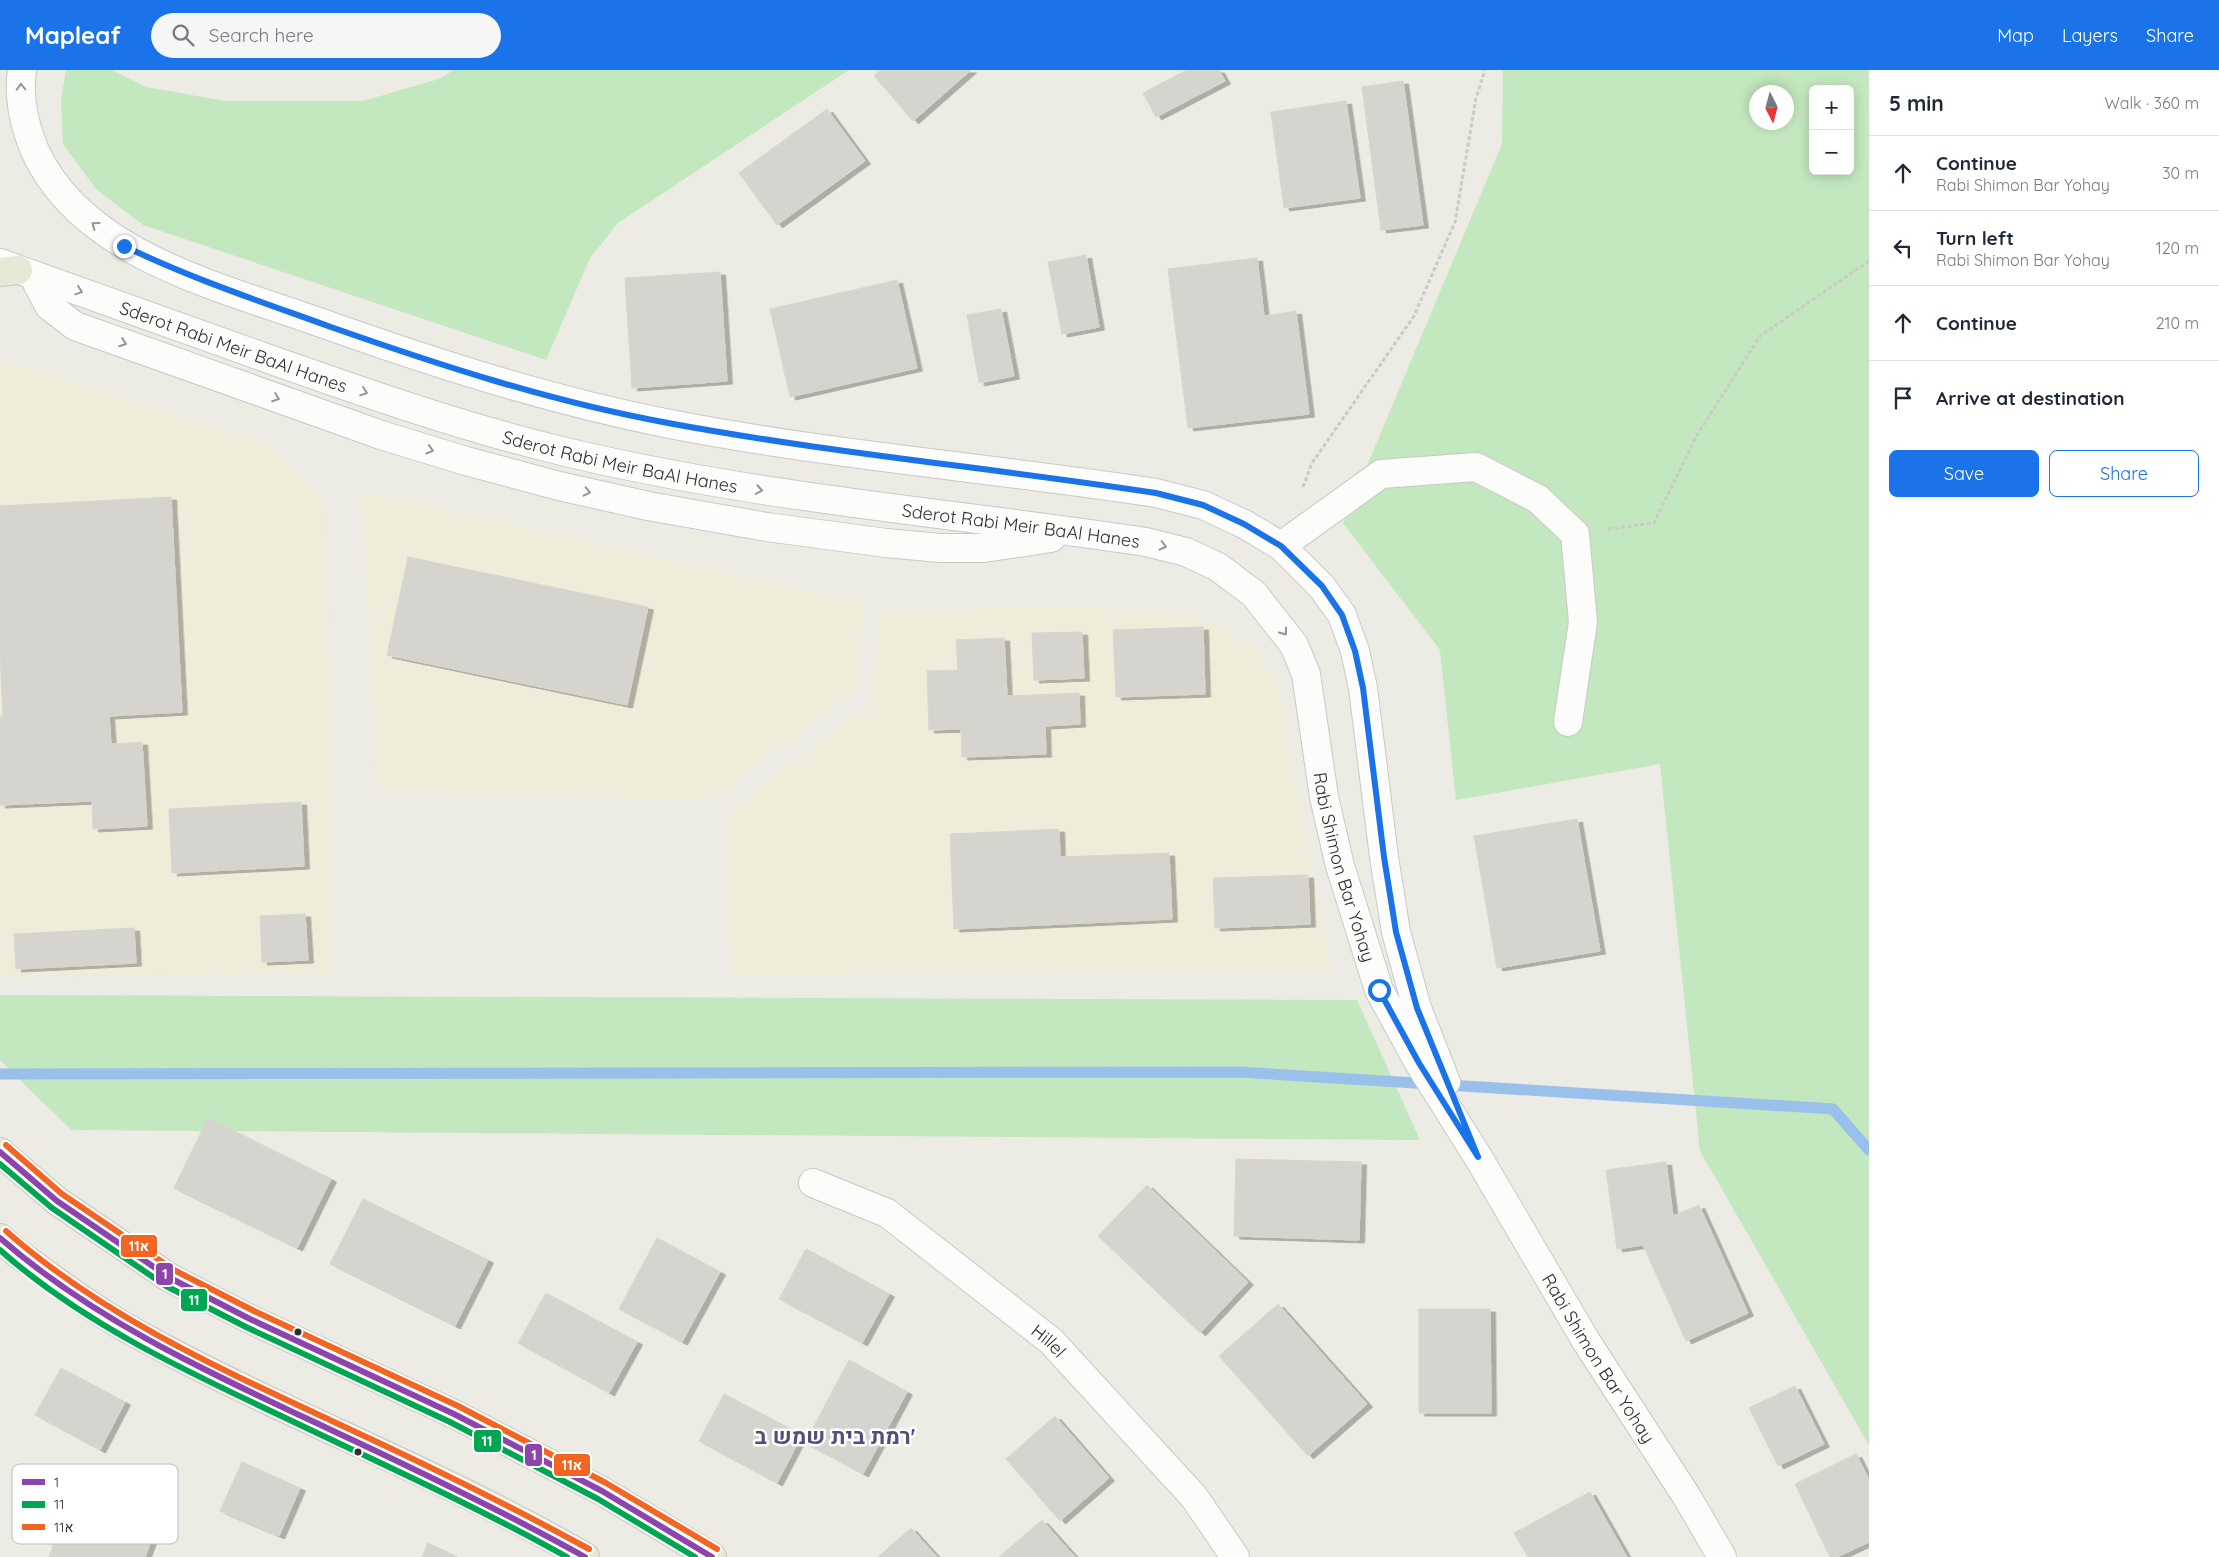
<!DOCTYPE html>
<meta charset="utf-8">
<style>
:root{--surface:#fff;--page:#f6f6f7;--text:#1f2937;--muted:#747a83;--line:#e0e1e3;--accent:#1a73e8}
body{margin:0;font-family:Quicksand,Heebo,sans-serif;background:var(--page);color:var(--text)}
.controls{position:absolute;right:15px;top:15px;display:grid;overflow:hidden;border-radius:8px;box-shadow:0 2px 12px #0003}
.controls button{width:45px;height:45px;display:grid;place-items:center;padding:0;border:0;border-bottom:1px solid var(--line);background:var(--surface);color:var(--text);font:25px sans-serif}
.compass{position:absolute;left:1749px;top:15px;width:45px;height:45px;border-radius:50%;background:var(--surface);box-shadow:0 2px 12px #0003;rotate:174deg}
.stop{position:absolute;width:15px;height:15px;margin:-11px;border:4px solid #1a73e8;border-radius:50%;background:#fff}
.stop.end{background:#1a73e8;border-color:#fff;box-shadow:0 1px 5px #0008}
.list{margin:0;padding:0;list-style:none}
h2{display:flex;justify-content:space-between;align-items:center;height:65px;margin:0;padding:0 20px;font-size:21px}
h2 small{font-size:16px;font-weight:400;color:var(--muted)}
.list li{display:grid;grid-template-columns:32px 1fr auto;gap:15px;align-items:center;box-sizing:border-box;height:75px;padding:0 20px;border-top:1px solid var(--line)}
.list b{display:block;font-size:19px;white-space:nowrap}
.list p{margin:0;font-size:16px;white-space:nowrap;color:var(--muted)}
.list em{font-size:16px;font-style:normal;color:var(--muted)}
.actions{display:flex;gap:10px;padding:15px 20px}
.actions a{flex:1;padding:11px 0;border:1px solid var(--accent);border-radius:8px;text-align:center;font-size:18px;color:var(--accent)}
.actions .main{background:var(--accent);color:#fff}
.icon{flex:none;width:28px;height:28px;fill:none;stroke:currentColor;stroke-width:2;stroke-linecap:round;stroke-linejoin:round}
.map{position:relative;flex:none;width:1869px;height:1487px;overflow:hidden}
header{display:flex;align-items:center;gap:30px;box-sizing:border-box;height:70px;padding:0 25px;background:var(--accent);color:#fff}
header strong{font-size:24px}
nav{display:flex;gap:28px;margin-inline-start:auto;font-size:18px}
.search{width:350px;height:45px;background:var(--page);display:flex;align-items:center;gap:12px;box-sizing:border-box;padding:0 18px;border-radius:28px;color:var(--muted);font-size:19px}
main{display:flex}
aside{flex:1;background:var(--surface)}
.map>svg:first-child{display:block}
</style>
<header>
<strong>Mapleaf</strong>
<div class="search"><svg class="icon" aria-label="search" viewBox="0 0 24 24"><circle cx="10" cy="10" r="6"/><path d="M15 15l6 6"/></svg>Search here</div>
<nav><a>Map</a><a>Layers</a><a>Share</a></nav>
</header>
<main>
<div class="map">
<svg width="1869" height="1487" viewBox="0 0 1869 1487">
<defs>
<filter id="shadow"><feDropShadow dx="5.5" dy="3" stdDeviation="0" flood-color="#0004"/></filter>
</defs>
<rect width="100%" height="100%" fill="#ecebe4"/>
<path fill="#eeedda" d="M 0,293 L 13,293 L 267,374 L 327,438 L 332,903 L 0,907 Z
M 362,421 L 864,534 L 857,619 L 709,731 L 377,720 Z
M 1050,535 L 1155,541 L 1215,554 L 1253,578 L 1279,615 L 1289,686 L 1333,901 L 732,905 L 726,744 L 873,632 L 880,543 Z"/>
<path fill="#c3e7be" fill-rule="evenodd" d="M 66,0 L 112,0 L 146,17 L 225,31 L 363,31 L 439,9 L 454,0 L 849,0 L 618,153 L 590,188 L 546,290 L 143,155 L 96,119 L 63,74 L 61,31 Z
M 1503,0 L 1869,0 L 1869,1375 L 1700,1081 L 1660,694 L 1456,730 L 1440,580 L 1343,453 L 1502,74 ZM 1813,19 L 1850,19 L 1850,101 L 1813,101 ZM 1756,22 L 1786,22 L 1786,52 L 1756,52 Z
M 0,925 L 1357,930 L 1420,1070 L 71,1060 L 0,990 Z"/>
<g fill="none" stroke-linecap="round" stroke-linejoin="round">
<path stroke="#99bfeb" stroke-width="11" d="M 0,1004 L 1239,1002 L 1833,1039 L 1869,1080"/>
</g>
<path fill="#d5d4cf" stroke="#d7d6d0" filter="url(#shadow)" d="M 881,0 L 971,0 L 913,51 L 874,6 Z
M 1187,0 L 1219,0 L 1225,11 L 1156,47 L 1143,23 Z
M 1403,11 L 1423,155 L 1381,160 L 1362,17 Z
M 1346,31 L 1360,128 L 1284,138 L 1271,42 Z
M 827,39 L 865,91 L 777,155 L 739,103 Z
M 1086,185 L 1099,257 L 1062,264 L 1048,192 Z
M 1257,188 L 1264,246 L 1296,241 L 1309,344 L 1188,358 L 1168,199 Z
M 720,202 L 727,311 L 632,318 L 625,208 Z
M 897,210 L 917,298 L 790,327 L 770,239 Z
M 1001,239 L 1014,306 L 979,313 L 967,245 Z
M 171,427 L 182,642 L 109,646 L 111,674 L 142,672 L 147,756 L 93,759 L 92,731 L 0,735 L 0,646 L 3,646 L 0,585 L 0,436 Z
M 408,487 L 648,537 L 627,635 L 387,585 Z
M 1203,557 L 1205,624 L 1116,627 L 1113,560 Z
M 1082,562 L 1084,608 L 1034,610 L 1032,563 Z
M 1004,568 L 1007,626 L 1079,623 L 1080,654 L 1045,656 L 1046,684 L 962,687 L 961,659 L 929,660 L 927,601 L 958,600 L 956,570 Z
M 301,732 L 304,796 L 172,803 L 169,739 Z
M 1577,749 L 1600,881 L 1497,898 L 1474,766 Z
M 1059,759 L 1060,787 L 1169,783 L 1172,849 L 954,859 L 950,764 Z
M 1308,805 L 1310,854 L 1215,858 L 1213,808 Z
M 305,844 L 308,890 L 262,892 L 260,846 Z
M 134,858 L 136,893 L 16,899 L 14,864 Z
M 208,1048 L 331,1109 L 297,1178 L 174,1118 Z
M 1236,1089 L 1361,1092 L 1359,1170 L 1234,1166 Z
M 1666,1092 L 1673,1146 L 1699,1135 L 1748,1243 L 1686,1271 L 1643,1175 L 1617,1179 L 1606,1100 Z
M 1147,1115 L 1248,1212 L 1200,1263 L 1098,1166 Z
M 363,1129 L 488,1190 L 455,1256 L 330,1194 Z
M 657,1168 L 720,1202 L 682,1272 L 619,1239 Z
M 806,1179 L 889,1224 L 862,1273 L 779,1229 Z
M 546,1223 L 637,1272 L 609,1323 L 518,1273 Z
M 1278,1234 L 1367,1334 L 1308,1386 L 1219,1286 Z
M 1419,1239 L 1490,1239 L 1491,1343 L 1419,1343 Z
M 849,1290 L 907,1322 L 863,1404 L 805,1373 Z
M 61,1298 L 125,1332 L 100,1380 L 35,1345 Z
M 1795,1316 L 1824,1374 L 1778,1396 L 1749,1338 Z
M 724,1324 L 802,1365 L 777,1413 L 699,1371 Z
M 1055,1346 L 1109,1408 L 1060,1451 L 1006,1389 Z
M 1856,1384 L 1869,1410 L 1869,1472 L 1837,1487 L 1830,1487 L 1795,1414 Z
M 242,1392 L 300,1418 L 279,1466 L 220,1441 Z
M 79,1406 L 164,1436 L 145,1487 L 49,1487 Z
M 1590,1422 L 1627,1487 L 1528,1487 L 1514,1463 Z
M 1042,1450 L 1075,1487 L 999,1487 Z
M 911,1458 L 937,1487 L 878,1487 Z
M 428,1473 L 458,1487 L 422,1487 Z"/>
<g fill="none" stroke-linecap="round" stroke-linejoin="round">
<defs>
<g id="minor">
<path d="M 22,0 C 18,29 24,55 35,81 C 81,183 216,216 313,250 C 428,291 545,329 665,353 C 827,385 993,398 1156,423 L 1203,435 L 1244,454 L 1281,476 L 1322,517 L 1342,545 L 1355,581 L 1363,618 L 1384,787 L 1396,862 L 1417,938 L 1446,1012"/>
<path id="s1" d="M 0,193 C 90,226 180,257 269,289 C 368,324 468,359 570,383 C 760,428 954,443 1146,472 L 1186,482 L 1218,497 L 1254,524 L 1294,575 L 1306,604 L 1324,727 L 1340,796 L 1379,920 L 1419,993 L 1478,1087 L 1586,1271 L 1687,1427 L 1722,1487"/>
<path d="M 33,205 L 49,236 L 75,256 L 381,365 L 466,391 L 559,416 L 648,436 L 767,457 L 886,473 L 940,478 L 984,478 L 1051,468"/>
<path d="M 1281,476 L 1381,404 L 1476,397 L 1538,429 L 1575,464 L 1583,552 L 1568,652"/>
<path id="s2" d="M 813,1113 L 887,1143 L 1051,1271 L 1194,1427 L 1235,1487"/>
</g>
<path id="major" d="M 0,202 L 18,200
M 0,1082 L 57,1131 L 170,1208 L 250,1249 L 454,1344 L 602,1421 L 712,1487
M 0,1168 L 17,1183 C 56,1211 96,1242 139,1265 C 285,1345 441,1403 585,1487"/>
</defs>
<use href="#minor" stroke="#cac9c9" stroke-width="30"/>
<use href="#major" stroke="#c6c6c4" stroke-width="30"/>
<path stroke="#cacac9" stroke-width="3" stroke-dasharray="4 2.5" stroke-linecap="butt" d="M 1303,417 L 1312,393 L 1414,246 L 1455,152 L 1476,28 L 1485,0
M 1608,459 L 1654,453 L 1696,367 L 1760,266 L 1869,191"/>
<use href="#minor" stroke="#fcfcfb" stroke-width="28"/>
<use href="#major" stroke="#e7e8d6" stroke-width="28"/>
<defs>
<path id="bus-1" d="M 0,1082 L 57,1131 L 170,1208 L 250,1249 L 454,1344 L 602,1421 L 712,1487
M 0,1168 C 96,1252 214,1305 329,1359 C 415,1399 501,1440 585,1487"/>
<path id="bus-2" d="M 0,1094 L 52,1138 L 166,1216 L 246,1257 L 450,1352 L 598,1429 L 695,1487
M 0,1180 C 80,1251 179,1298 275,1343 C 373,1390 472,1434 567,1487"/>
<path id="bus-3" d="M 6,1075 L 62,1124 L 174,1200 L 254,1241 L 458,1336 L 606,1413 L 717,1479
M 6,1161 C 101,1245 218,1298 332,1351 C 419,1391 505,1433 589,1479"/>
</defs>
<use href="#bus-1" stroke="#fff" stroke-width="10"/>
<use href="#bus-2" stroke="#fff" stroke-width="10"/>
<use href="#bus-3" stroke="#fff" stroke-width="10"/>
<use href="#bus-1" stroke="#8e44ad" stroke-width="6"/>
<use href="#bus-2" stroke="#00a651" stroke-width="6"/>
<use href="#bus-3" stroke="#f26522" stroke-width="6"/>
</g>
<defs><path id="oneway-chevron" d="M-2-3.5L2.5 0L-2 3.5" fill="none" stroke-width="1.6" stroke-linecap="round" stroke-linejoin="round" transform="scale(1.25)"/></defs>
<g stroke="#959594">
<use href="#oneway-chevron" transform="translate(21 17) rotate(-91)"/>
<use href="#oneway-chevron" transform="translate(95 155) rotate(-144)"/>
<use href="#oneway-chevron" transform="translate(79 221) rotate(19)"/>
<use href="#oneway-chevron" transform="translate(123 273) rotate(20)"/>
<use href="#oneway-chevron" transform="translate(364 322) rotate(19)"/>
<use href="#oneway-chevron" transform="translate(276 328) rotate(20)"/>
<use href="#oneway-chevron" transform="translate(430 380) rotate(17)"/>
<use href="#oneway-chevron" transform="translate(759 420) rotate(10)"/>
<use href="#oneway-chevron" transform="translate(587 422) rotate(13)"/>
<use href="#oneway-chevron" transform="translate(1163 476) rotate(14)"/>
<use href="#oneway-chevron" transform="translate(1284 562) rotate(54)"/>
</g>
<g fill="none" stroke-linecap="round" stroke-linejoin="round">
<path stroke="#1a73e8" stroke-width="6" d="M 124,176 C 190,208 259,231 328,256 C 439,295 552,332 668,353 C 830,383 993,398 1156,423 L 1203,435 L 1244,454 L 1281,476 L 1322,516 L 1342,545 L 1355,581 L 1363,618 L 1384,787 L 1396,862 L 1417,938 L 1478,1087 L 1419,993 L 1379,920"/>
</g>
<g fill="#2e2e2e" stroke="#fff" stroke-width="2">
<circle cx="298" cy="1262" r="4.5"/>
<circle cx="358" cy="1382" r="4.5"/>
</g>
<g text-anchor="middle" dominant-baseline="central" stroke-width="5" stroke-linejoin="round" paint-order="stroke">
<g font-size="18" fill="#2e2e2e" stroke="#fff">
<text stroke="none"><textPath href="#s1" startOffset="248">Sderot Rabi Meir BaAl Hanes</textPath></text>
<text stroke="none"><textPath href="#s1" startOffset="652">Sderot Rabi Meir BaAl Hanes</textPath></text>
<text stroke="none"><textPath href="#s1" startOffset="1058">Sderot Rabi Meir BaAl Hanes</textPath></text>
<text stroke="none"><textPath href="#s1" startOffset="1599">Rabi Shimon Bar Yohay</textPath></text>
<text stroke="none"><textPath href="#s2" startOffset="286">Hillel</textPath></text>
<text stroke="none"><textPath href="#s1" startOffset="2156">Rabi Shimon Bar Yohay</textPath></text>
</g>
<g font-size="22" font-weight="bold" fill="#534e7f" stroke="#fff">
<text x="835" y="1366">רמת בית שמש ב'</text>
</g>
</g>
<rect x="12" y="1394" width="166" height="80" rx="8" fill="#fff" stroke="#c0c0c0" stroke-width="1"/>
<rect x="22" y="1409" width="23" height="6" fill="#8e44ad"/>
<rect x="22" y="1431" width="23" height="7" fill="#00a651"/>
<rect x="22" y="1454" width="23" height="6" fill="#f26522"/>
<g font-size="14" fill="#2e2e2e">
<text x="54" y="1417">1</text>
<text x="54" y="1439">11</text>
<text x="54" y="1462">11א</text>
</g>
<g stroke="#fff" stroke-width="2">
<rect x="120" y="1164" width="38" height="24" rx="5" fill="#f26522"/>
<rect x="155" y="1192" width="19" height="24" rx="5" fill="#8e44ad"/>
<rect x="180" y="1218" width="28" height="24" rx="5" fill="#00a651"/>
<rect x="473" y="1359" width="29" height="24" rx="5" fill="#00a651"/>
<rect x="524" y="1373" width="19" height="24" rx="5" fill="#8e44ad"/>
<rect x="553" y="1383" width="38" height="24" rx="5" fill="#f26522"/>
</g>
<g font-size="14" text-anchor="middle" font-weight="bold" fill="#fff">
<text x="139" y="1181">11א</text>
<text x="165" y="1209">1</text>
<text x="194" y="1235">11</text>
<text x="487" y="1376">11</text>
<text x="534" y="1390">1</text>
<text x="572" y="1400">11א</text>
</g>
</svg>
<div class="controls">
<button>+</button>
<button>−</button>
</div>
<svg class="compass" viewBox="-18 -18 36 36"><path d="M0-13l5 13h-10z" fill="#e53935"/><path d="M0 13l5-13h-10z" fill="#747a83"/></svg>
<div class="stop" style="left:1379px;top:920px"></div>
<div class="stop end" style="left:124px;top:176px"></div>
</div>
<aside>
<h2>5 min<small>Walk · 360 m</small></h2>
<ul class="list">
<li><svg class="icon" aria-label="ahead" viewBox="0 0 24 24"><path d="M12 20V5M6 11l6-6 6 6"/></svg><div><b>Continue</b><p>Rabi Shimon Bar Yohay</p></div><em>30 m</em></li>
<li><svg class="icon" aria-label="left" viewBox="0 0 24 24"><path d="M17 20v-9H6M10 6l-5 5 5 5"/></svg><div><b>Turn left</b><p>Rabi Shimon Bar Yohay</p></div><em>120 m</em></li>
<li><svg class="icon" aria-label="ahead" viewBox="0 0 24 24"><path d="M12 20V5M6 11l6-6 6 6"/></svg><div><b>Continue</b></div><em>210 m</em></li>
<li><svg class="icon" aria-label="arrive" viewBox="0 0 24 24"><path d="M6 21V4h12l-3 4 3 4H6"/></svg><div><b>Arrive at destination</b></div></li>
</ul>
<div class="actions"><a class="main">Save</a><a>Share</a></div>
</aside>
</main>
